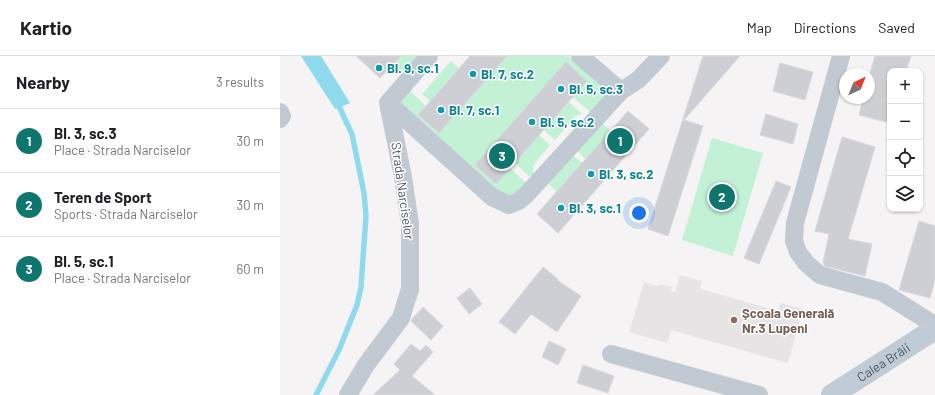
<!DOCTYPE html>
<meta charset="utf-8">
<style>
:root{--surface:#fff;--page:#f6f6f6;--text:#202124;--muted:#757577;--line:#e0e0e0;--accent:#0f766e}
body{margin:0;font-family:Barlow,sans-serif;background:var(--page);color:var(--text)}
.controls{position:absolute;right:12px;top:12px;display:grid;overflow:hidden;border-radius:8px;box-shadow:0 1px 3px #0004}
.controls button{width:36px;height:36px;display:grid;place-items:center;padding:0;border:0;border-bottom:1px solid var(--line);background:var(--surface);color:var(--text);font:20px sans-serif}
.compass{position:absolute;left:559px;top:12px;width:36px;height:36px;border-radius:50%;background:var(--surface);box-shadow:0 1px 3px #0004;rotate:43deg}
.you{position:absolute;left:359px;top:157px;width:14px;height:14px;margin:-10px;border:3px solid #fff;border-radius:50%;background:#1a73e8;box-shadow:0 0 0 6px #1a73e833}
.badge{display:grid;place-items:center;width:26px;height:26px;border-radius:50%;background:var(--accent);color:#fff;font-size:13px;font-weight:700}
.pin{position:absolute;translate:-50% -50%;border:2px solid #fff;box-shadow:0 1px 4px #0006}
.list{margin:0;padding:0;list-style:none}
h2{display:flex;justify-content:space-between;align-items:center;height:52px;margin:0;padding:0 16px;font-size:17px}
h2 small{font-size:13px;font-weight:400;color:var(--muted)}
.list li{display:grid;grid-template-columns:26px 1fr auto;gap:12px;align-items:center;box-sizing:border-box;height:64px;padding:0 16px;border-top:1px solid var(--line)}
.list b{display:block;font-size:15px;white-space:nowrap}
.list p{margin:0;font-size:13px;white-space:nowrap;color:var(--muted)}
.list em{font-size:13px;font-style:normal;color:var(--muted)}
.icon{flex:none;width:22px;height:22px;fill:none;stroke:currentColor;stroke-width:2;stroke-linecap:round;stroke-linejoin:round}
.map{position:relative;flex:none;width:655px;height:339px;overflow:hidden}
header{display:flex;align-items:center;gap:24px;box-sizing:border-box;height:56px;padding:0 20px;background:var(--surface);border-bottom:1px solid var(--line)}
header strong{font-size:19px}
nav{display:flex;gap:22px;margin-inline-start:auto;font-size:14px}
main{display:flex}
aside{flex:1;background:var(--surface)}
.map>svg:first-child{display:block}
</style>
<header>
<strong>Kartio</strong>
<nav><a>Map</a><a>Directions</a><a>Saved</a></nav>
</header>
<main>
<aside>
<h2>Nearby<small>3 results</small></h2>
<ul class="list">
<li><span class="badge">1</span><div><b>Bl. 3, sc.3</b><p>Place · Strada Narciselor</p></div><em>30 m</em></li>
<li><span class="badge">2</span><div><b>Teren de Sport</b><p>Sports · Strada Narciselor</p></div><em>30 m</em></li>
<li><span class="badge">3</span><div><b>Bl. 5, sc.1</b><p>Place · Strada Narciselor</p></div><em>60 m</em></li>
</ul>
</aside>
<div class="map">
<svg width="655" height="339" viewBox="0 0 655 339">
<rect width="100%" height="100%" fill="#f5f3f3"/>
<path fill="#e6e4e5" d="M 400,219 L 422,225 L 420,233 L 498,255 L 500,247 L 523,253 L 508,307 L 391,274 L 387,287 L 349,276 L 364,226 L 378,230 L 379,228 L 392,231 L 391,235 L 395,236 Z"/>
<path fill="#c3f1d5" d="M 121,0 L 141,0 L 124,19 L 112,9 Z
M 227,0 L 289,0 L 324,31 C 329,41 317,49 311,57 L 293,41 L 307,24 L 286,6 L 230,112 L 247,128 L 237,138 L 226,142 L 119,50 L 121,43 L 129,34 L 146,50 L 138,59 L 159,77 Z
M 171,5 L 179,12 L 150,45 L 142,38 Z
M 289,46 L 302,58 L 299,58 L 295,61 L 275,84 L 264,74 Z
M 322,67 L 331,75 L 306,103 L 297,95 Z
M 259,79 L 270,89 L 254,108 L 253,113 L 254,121 L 252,123 L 235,107 Z
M 432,82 L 483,97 L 453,200 L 402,184 Z
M 293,99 L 302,107 L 277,136 L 268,127 Z"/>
<path fill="#90daee" d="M 21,0 L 41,0 L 70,47 L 55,53 Z"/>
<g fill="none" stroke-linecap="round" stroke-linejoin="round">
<path stroke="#90daee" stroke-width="5.5" d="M 36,339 L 59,294 L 77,249 L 81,231 L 86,160 L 84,137 L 72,78 L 56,44"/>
</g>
<path fill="#cdcfd5" stroke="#d7d9de" d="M 76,0 L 121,0 L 100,22 Z
M 190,0 L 227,0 L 159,77 L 138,59 Z
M 423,0 L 460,0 L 404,64 L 423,70 L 388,180 L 368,173 Z
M 595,0 L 631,0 L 626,15 L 610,15 L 610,67 L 579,59 L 583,42 L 589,42 L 589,20 Z
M 286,6 L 307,25 L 216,128 L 195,109 Z
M 500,7 L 533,16 L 525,44 L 493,35 Z
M 348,55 L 369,73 L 278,177 L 257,158 Z
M 486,58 L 518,68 L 513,88 L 480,79 Z
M 562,81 L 595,91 L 568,183 L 592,188 L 585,220 L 545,210 L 543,207 L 549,178 L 535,175 Z
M 496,125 L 511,131 L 479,208 L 464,202 Z
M 639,165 L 655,170 L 655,224 L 650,242 L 619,234 Z
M 263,211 L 278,223 L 277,224 L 301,240 L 277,276 L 251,258 L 235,278 L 219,266 Z
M 190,232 L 202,248 L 189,258 L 177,242 Z
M 143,251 L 163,270 L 151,284 L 131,265 L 132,263 Z
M 269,285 L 286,293 L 278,309 L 262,301 Z
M 131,288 L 140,295 L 146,289 L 153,296 L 132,320 L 155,339 L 93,339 L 120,314 L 114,308 Z
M 303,309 L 334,320 L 328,337 L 297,327 Z"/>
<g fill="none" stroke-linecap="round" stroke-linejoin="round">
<path stroke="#c1cad2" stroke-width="18" d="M 300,0 L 341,35 L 358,24 L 381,0
M 561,0 L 515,167 L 514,185 L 518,196 L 526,207 L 540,219 L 602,236 L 655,269
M 108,47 L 212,141 L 229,149 L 239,145 L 246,139 L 341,35
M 108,47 L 149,0
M 0,56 L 2,60 L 0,63
M 331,298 L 479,339
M 68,339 L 86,309 L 121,262 L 130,233 L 130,168 L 123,121 L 108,47"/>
<path stroke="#c1cbd6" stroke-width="22" id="s1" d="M 552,339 L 655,273"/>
</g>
<g fill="#0f9aa8" stroke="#fff" stroke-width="1.5">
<circle cx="99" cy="12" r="4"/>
<circle cx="193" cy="18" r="4"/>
<circle cx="281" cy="33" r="4"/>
<circle cx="161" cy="54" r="4"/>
<circle cx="252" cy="66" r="4"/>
<circle cx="311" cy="118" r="4"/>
<circle cx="281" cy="152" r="4"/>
</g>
<circle fill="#8d6e63" stroke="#fff" stroke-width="1.5" cx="454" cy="264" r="4"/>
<g text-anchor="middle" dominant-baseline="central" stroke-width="3" stroke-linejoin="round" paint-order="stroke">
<g font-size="13" font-weight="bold" fill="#0d838f" stroke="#fff" text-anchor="start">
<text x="107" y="12">Bl. 9, sc.1</text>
<text x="201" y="18">Bl. 7, sc.2</text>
<text x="289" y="33">Bl. 5, sc.3</text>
<text x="169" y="54">Bl. 7, sc.1</text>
<text x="260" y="66">Bl. 5, sc.2</text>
<text x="319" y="118">Bl. 3, sc.2</text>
<text x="289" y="152">Bl. 3, sc.1</text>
</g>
<g font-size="13" fill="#4a5661" stroke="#fff">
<text transform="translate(123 135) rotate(82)">Strada Narciselor</text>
<text stroke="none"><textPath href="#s1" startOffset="61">Calea Brăii</textPath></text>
</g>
<g font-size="13" font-weight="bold" fill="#785e54" stroke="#fff" text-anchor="start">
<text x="462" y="257">Școala Generală<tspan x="462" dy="15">Nr.3 Lupeni</tspan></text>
</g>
</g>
</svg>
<div class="controls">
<button>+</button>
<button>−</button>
<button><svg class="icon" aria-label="locate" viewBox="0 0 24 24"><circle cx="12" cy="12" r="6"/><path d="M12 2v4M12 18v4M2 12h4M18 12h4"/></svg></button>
<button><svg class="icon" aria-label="layers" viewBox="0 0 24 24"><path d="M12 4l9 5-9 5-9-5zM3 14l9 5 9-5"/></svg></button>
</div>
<svg class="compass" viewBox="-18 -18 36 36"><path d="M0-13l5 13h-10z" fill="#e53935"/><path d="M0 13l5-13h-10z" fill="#757577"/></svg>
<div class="you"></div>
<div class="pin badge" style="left:340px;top:85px">1</div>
<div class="pin badge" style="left:442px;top:141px">2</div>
<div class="pin badge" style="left:222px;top:100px">3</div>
</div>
</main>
